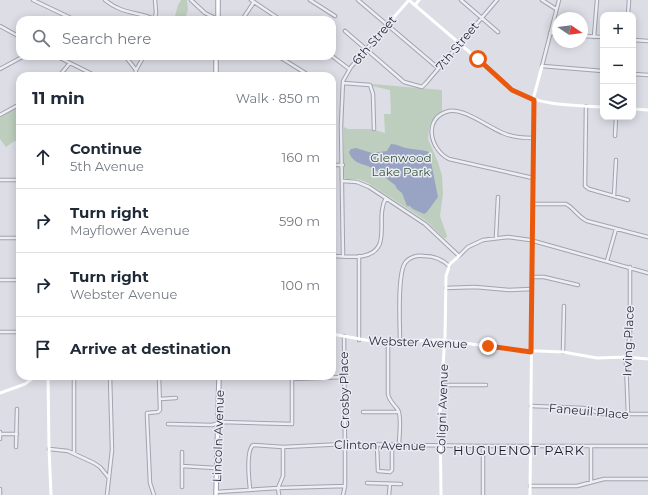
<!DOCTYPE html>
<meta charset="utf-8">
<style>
:root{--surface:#fff;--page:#f6f6f7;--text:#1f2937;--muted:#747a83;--line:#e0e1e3}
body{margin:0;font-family:Montserrat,sans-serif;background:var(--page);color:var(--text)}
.controls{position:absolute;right:12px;top:12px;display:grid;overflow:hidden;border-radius:8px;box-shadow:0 2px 10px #0003}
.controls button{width:36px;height:36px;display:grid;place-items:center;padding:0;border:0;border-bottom:1px solid var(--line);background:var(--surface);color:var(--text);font:20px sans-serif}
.compass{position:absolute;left:552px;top:12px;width:36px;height:36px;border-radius:50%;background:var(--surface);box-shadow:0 2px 10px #0003;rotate:103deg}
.stop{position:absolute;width:12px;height:12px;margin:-9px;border:3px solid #ea580c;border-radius:50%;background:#fff}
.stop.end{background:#ea580c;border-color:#fff;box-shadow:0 1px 4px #0008}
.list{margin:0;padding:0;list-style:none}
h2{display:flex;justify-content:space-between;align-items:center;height:52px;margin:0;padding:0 16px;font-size:17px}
h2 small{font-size:13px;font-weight:400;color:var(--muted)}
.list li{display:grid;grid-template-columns:26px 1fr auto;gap:12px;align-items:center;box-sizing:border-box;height:64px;padding:0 16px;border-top:1px solid var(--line)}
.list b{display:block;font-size:15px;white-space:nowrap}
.list p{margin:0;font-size:13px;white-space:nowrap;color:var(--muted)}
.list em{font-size:13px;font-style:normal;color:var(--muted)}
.icon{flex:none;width:22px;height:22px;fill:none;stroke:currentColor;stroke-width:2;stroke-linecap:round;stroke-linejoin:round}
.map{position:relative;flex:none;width:648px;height:495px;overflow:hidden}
.search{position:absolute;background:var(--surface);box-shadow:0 2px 10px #0003;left:16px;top:16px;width:320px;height:44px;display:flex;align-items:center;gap:10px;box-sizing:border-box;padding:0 14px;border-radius:12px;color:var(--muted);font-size:15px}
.panel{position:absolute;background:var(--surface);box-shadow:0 2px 10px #0003;left:16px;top:72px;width:320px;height:308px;border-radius:12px}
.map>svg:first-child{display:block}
</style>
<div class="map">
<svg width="648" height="495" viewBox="0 0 648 495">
<rect width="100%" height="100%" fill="#dcdde5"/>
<path fill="#becebe" d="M 181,0 L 187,0 L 188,9 L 185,20 L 174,20 L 178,5 Z
M 372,84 L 442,90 L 442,111 L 437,115 L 431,122 L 429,129 L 428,139 L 438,162 L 442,176 L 443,194 L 440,216 L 447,236 L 446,238 L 444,238 L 425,220 L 368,183 L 358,179 L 345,179 L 344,177 L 344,127 L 348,129 L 372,129 L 385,133 L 384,114 L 391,114 L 390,90 L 372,86 Z
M 20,106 L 20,139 L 13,142 L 6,147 L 0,139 L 0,118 Z"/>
<path fill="#99a3c3" d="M 391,144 C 397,144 401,147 406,148 C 414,150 421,149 429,152 L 438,197 L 427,212 L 424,214 L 413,209 L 410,206 L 407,206 L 402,193 L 397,189 L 395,185 C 387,179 380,172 372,168 C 362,163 353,164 349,152 L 351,149 L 356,148 L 372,153 L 387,151 Z"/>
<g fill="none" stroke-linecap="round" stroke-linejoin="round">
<defs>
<path id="street" d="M 33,0 L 75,20
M 105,0 C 123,15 138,11 157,20
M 191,0 L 205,13 L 219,20
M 251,0 L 281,20
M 310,0 L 335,16
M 358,0 L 438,68
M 461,0 L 498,32
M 542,0 L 556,9
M 559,0 L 542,66 L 603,71
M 628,15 L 629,0
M 155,19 L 156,12 L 155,0
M 242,20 L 254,2
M 0,26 L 20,37
M 345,31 L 404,82 L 422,87 L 426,83 L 497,0
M 550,33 L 558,34
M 582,36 L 603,37
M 594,37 L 597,0
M 633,40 L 648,41
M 56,56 L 96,76
M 125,56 L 136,70
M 278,56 L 310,76
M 332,56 L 349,69
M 0,69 L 24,56
M 633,74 L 648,75
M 135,75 L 136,70 L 144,56
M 59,76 L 70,63
M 121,76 L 126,75 L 143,76
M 343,83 L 370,85 L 373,94 L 374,129
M 586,106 L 585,186 L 589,189 L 628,200
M 0,115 L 20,104
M 615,136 L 616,117
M 332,165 L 343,165
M 533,178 L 449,159 C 429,149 423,117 449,111 C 464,108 488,127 503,133 C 512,137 523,138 533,138
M 0,180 L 20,180
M 343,181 L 357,182 L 369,187 L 425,224 L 459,256 L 468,247 L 483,240 L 508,237 L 530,240 L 648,273
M 614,196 L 616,160
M 533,204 L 566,204 C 574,208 577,216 587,221 L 648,237
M 496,237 L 498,197
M 0,238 L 20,238
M 332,256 C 342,256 354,258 363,256 C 394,250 374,218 386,198
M 343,256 L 341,125 L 343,81 L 351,67 L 387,25
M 359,256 L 359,340
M 607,261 L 616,229
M 532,277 L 544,277 L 578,285
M 0,280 L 20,280
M 446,288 L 475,287 L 509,290 L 532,289
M 0,332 L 20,332
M 400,341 C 400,325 397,275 405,263 C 409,257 417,255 424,256 C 435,256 442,259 449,266
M 388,342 L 388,394 C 389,401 394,404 398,410 C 402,417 399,437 399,445
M 563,352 L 564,306
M 74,376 L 74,453
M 292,379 L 344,377
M 442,385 L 486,385
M 160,399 L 176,398
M 531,406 L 583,408 L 603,414 L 648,414
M 363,412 L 399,412
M 628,414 L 626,362 L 630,333 L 630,267
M 168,424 L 212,425 L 222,422 L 292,424 L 292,376
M 0,432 L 0,439
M 0,434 L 17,434
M 377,445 L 378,471 L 390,472 L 392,470 L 392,445
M 16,447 L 17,409
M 49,449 L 68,451 L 94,463 L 100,467 L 109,478
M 182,466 L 216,468
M 591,482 L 591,447
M 367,483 L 401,484
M 530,486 L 577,486 L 604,479 L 648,479
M 182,487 L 182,452
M 0,489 L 0,495
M 250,489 C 249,480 246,451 253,445 L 283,447 L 345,444 L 479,446 L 648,446
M 216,492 L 278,488 L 345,486
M 107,495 L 112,450 L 110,376
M 154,495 L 150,483 L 147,416 L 147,413 L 158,412 L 160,410 L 159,376
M 279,495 L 278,488 L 283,476 L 283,447
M 343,495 L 345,486 L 345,454 L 344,336
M 389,495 L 390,484
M 483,495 L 483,446"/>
<path id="primary" d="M 218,0 L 218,20
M 216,56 L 216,76
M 216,495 L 219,376"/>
</defs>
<use href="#street" stroke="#a2a3ae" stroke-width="4.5"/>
<use href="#primary" stroke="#9c9fb0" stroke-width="5.5"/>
<use href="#street" stroke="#eeeff4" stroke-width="2.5"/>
<path stroke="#fff" stroke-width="3" d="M 415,5 L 419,0
M 387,25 L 409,0 L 516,92 C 542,106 574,105 603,107
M 633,109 L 648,110
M 332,334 L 377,342 L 440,340 L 457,342 L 514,350 L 563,352 L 597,358 L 627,357 L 648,359
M 48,376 L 49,449 L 51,495
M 0,393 L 25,384 L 36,376
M 441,495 L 440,411 L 445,336 L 446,276 L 450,264 L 459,256
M 530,495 L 534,103 L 534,96 L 542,66"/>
<use href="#primary" stroke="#fff" stroke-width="3.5"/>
</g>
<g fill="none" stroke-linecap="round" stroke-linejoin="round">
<path stroke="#ea580c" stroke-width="5" d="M 478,59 L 512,90 L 534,100 L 531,352 L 488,346"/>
</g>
<g text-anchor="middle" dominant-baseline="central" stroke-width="3" stroke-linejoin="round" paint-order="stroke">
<g font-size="12" fill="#27293a" stroke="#ebecf3">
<text transform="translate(374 40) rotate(-49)">6th Street</text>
<text transform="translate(457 46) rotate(-50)">7th Street</text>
<text transform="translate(628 341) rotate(-88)">Irving Place</text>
<text transform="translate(418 342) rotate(2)">Webster Avenue</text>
<text transform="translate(344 390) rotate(-91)">Crosby Place</text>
<text transform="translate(442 409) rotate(-88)">Coligni Avenue</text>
<text transform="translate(589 411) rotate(5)">Faneuil Place</text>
<text transform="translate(218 436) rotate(-88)">Lincoln Avenue</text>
<text transform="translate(380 445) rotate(1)">Clinton Avenue</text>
</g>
<g font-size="12" fill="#355537" stroke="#ebecf3">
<text x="401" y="157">Glenwood<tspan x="401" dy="14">Lake Park</tspan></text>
</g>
<g font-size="13" letter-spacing="1" fill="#191b2b" stroke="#ebecf3">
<text x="519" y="450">HUGUENOT PARK</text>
</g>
</g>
</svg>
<div class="controls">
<button>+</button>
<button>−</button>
<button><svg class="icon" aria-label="layers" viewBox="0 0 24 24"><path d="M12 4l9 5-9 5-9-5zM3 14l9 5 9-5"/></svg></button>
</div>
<svg class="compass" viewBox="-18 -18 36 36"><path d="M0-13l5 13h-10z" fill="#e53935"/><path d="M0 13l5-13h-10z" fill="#747a83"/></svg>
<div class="stop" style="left:478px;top:59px"></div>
<div class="stop end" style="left:488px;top:346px"></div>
<div class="search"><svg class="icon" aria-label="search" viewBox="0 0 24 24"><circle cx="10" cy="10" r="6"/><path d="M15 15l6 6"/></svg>Search here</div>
<section class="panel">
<h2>11 min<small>Walk · 850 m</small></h2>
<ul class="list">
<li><svg class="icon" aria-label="ahead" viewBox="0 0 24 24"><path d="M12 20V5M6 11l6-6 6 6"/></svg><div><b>Continue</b><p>5th Avenue</p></div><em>160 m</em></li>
<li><svg class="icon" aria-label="right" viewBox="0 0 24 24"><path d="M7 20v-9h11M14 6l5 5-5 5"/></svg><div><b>Turn right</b><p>Mayflower Avenue</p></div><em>590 m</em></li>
<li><svg class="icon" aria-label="right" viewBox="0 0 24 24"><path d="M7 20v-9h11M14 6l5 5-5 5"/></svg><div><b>Turn right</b><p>Webster Avenue</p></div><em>100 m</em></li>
<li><svg class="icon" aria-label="arrive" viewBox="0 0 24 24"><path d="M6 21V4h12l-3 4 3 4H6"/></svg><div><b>Arrive at destination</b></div></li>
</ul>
</section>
</div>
